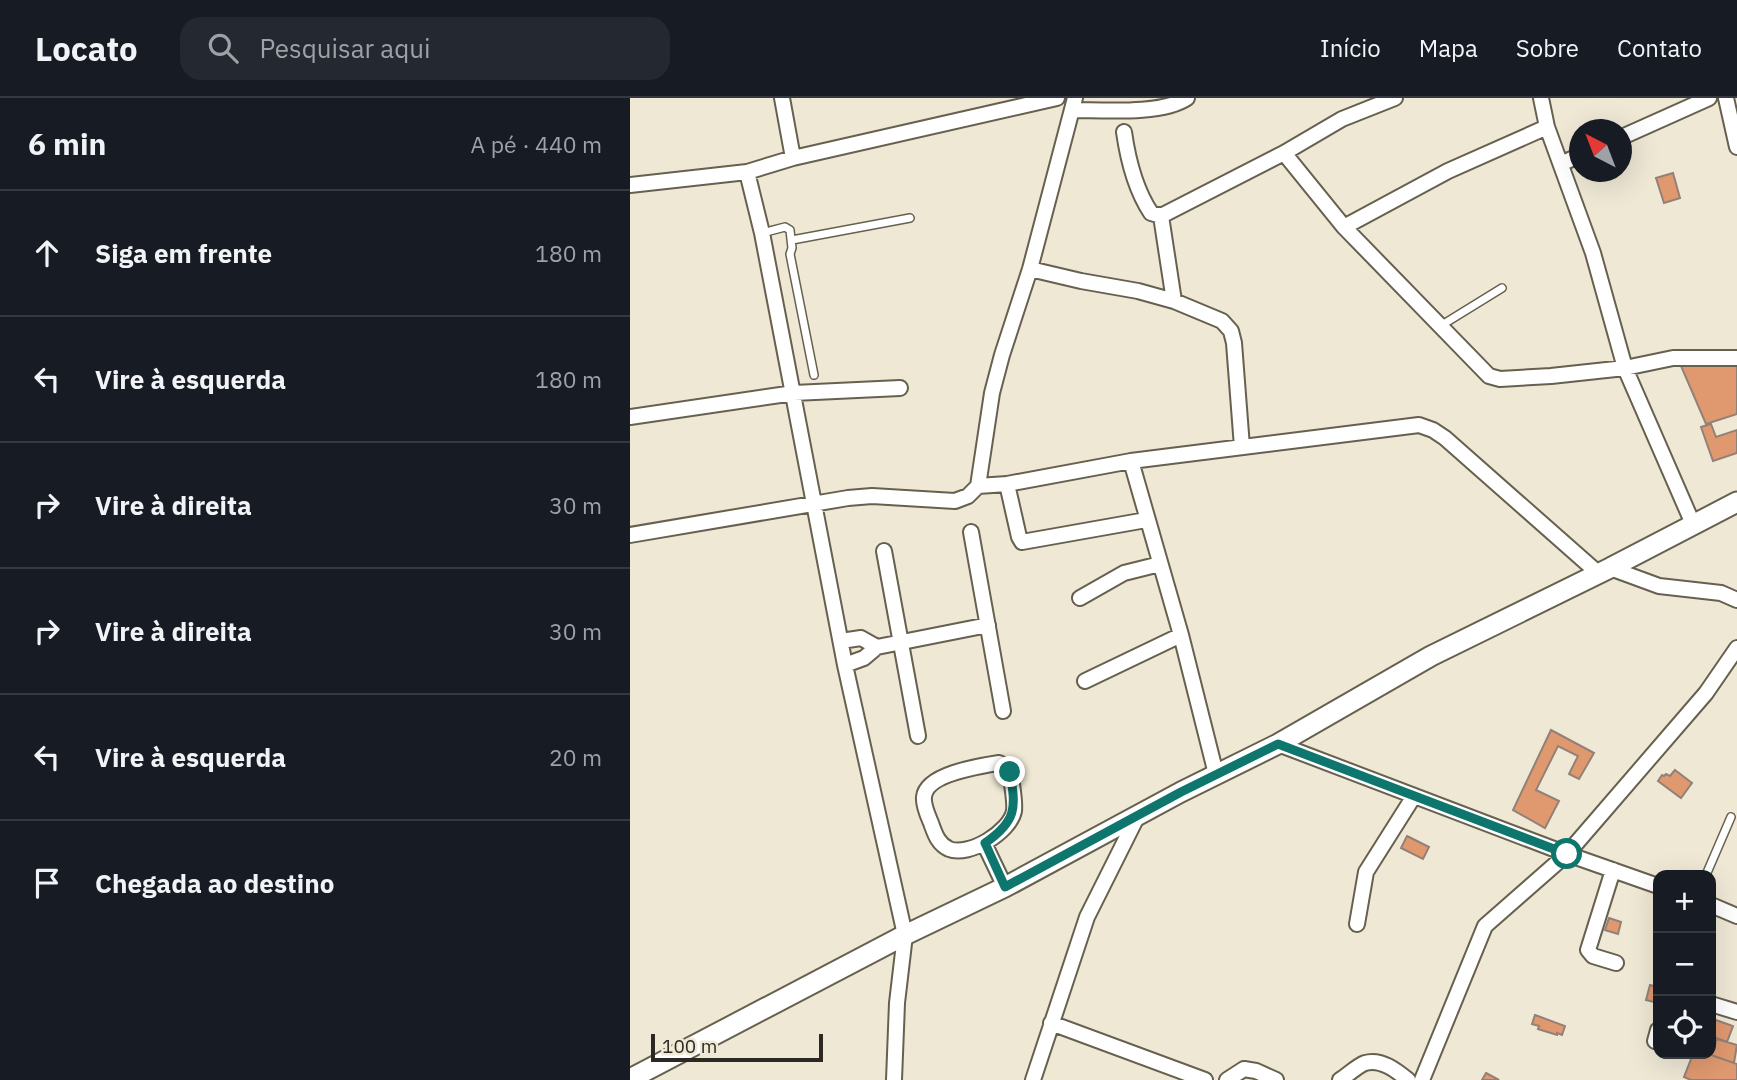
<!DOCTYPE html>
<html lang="pt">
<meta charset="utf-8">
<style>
:root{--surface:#171b24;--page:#242831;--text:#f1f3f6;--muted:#9ea1a6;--line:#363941}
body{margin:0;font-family:"IBM Plex Sans",sans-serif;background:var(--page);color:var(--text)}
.controls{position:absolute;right:21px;bottom:21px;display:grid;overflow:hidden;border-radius:14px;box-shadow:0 7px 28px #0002}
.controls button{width:63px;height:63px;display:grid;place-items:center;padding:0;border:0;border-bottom:2px solid var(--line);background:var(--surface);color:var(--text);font:35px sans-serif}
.compass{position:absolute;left:939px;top:21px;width:63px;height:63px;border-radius:50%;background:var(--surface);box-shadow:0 7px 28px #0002;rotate:318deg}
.scale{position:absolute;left:21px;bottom:18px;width:172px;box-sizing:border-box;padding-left:7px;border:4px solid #2c2922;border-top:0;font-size:19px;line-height:24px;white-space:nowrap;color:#2c2922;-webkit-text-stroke:5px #efe8d5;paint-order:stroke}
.stop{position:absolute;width:21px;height:21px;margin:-16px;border:5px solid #0f766e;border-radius:50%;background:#fff}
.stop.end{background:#0f766e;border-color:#fff;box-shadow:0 2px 7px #0008}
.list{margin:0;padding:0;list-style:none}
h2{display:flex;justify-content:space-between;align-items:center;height:91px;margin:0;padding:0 28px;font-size:30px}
h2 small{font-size:23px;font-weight:400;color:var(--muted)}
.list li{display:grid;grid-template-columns:46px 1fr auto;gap:21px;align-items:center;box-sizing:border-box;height:126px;padding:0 28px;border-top:2px solid var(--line)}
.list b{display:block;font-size:26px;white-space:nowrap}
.list em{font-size:23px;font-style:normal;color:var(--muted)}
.icon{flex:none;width:38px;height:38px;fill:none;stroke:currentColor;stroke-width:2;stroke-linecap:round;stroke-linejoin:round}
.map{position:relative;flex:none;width:1107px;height:982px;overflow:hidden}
header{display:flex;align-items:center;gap:42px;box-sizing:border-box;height:98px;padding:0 35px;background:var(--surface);border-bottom:2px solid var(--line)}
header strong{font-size:33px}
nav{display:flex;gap:38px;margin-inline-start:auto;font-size:24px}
.search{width:490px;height:63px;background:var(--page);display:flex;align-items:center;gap:18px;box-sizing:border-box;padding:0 24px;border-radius:21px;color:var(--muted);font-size:26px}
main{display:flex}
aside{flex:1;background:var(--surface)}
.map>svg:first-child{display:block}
</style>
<header>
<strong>Locato</strong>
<div class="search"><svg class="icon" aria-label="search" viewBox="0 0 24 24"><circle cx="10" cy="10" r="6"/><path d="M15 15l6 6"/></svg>Pesquisar aqui</div>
<nav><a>Início</a><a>Mapa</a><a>Sobre</a><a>Contato</a></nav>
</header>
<main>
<aside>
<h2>6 min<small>A pé · 440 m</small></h2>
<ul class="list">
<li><svg class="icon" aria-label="ahead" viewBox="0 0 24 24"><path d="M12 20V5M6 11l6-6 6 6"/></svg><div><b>Siga em frente</b></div><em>180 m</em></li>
<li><svg class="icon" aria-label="left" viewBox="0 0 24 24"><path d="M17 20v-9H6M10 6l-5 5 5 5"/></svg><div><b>Vire à esquerda</b></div><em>180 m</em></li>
<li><svg class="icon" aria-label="right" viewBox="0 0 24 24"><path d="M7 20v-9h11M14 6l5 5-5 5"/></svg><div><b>Vire à direita</b></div><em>30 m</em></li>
<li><svg class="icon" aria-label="right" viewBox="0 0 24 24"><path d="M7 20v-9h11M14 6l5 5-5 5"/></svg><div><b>Vire à direita</b></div><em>30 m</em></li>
<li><svg class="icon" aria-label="left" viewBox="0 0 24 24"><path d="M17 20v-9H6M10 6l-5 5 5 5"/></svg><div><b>Vire à esquerda</b></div><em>20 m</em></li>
<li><svg class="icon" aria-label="arrive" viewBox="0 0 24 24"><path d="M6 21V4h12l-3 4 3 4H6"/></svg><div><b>Chegada ao destino</b></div></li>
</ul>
</aside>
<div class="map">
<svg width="1107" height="982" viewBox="0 0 1107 982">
<rect width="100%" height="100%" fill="#efe8d5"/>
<path fill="#e0996f" stroke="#938177" stroke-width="2" d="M 1043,75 L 1050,100 L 1034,105 L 1026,80 Z
M 1048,261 L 1107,261 L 1107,316 L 1076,326 Z
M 1081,326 L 1086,339 L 1107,332 L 1107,355 L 1083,363 L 1071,329 Z
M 921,632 L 964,655 L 949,681 L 939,676 L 948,658 L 928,648 L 906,692 L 929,703 L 915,730 L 883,712 Z
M 1045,672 L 1062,685 L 1051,700 L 1028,683 L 1032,677 L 1034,678 L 1036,676 L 1040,678 Z
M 777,738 L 799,749 L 793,761 L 771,750 Z
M 979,820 L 991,824 L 988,836 L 975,832 Z
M 1020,887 L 1028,889 L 1028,905 L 1016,902 Z
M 905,917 L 935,928 L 932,937 L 927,935 L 927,937 L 908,931 L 909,928 L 902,926 Z
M 1083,921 L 1103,928 L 1097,944 L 1081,938 Z
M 1087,941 L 1107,947 L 1104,965 L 1081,957 Z
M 1063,956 L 1078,956 L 1107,966 L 1107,982 L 1061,982 L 1054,979 Z
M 856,975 L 869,982 L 852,982 Z"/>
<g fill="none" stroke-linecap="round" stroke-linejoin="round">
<defs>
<path id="service" d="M 132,135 L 155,129 L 160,132 L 162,150 L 160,156 L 184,277
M 162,142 L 280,120
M 812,227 L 872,190
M 1076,777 L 1101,719"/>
<path id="minor" d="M 152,0 L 163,60
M 911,0 L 917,29 L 963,155 L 995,270 L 1063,426
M 1096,0 L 1107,49
M 442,12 C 472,12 532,17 557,0
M 494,34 C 498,62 505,91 521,115 L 531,118 L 654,55 L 712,21 L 765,0
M 992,39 L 1079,0
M 654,55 L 714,129 L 859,278 L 870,281 L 921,278 L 995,270 L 1043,260 L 1107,260
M 931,66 L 950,57
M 117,74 L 132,135 L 215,567 L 275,837 L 267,905 L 264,982
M 0,87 L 117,74 L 163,60 L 427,0
M 531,118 L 544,203
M 714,129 L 818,73 L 917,29
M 400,171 L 451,183 L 508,193 L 544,203 L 592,223 L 601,233 L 604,245 L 612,349
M 0,319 L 164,295 L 270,290
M 501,363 L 551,537 L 586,676
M 377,386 L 389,439 L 392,444 L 516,422
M 348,388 L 377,386 L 501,363 L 789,327 L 803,332 L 815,340 L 968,475
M 341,434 L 373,613
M 0,437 L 218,400 L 242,398 L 325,403 L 338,398 L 348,388 L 362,295 L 372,257 L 400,171 L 445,0
M 254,453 L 288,638
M 980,470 L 1029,488 L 1091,495 L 1107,502
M 450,500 L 494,475 L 530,466
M 211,543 L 231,540 L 247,549
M 215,567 L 234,560 L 247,549 L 358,527
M 455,583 L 551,537
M 648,646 L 937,756 L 1028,788
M 369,665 C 379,669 380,675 382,686 C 383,694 385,705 384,713 C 380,734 339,759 319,751 C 308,746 305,736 301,725 C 298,718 293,707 294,699 C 296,676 350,668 369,665 Z
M 354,745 L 375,789
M 983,772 L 958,852 L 963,858 L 986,865
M 1081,807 L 1107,818
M 727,826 L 736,774 L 784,698
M 1081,906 L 1107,914
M 421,925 L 575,982
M 1025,943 L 1028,932
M 403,982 L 457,819 L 508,717
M 597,982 L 614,971 L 626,973 L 646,982
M 710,982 C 718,977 727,968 735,965 C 751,960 767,973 778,982
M 792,982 L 855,828 L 937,756 L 1076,595 L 1107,550"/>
<path id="secondary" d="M 0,981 L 275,837 L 375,789 L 551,694 L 648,646 L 801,558 L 980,470 L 1107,404"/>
</defs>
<use href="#service" stroke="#66604f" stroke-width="10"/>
<use href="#minor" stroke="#66604f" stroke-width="18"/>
<use href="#secondary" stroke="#66604f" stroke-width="23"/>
<use href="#service" stroke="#fff" stroke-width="7"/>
<use href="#minor" stroke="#fff" stroke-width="14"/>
<use href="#secondary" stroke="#fff" stroke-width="19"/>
</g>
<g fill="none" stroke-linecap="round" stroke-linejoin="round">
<path stroke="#0f766e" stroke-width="9" d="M 380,674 C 386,710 387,723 355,745 L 375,789 L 551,694 L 648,646 L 937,756"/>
</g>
</svg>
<div class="controls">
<button>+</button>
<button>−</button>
<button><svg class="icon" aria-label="locate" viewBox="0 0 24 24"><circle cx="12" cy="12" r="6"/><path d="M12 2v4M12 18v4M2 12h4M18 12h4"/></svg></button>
</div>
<svg class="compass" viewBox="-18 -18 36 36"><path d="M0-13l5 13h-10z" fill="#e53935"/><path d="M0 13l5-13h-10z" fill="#9ea1a6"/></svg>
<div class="scale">100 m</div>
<div class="stop" style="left:937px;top:756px"></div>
<div class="stop end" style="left:380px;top:674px"></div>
</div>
</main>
